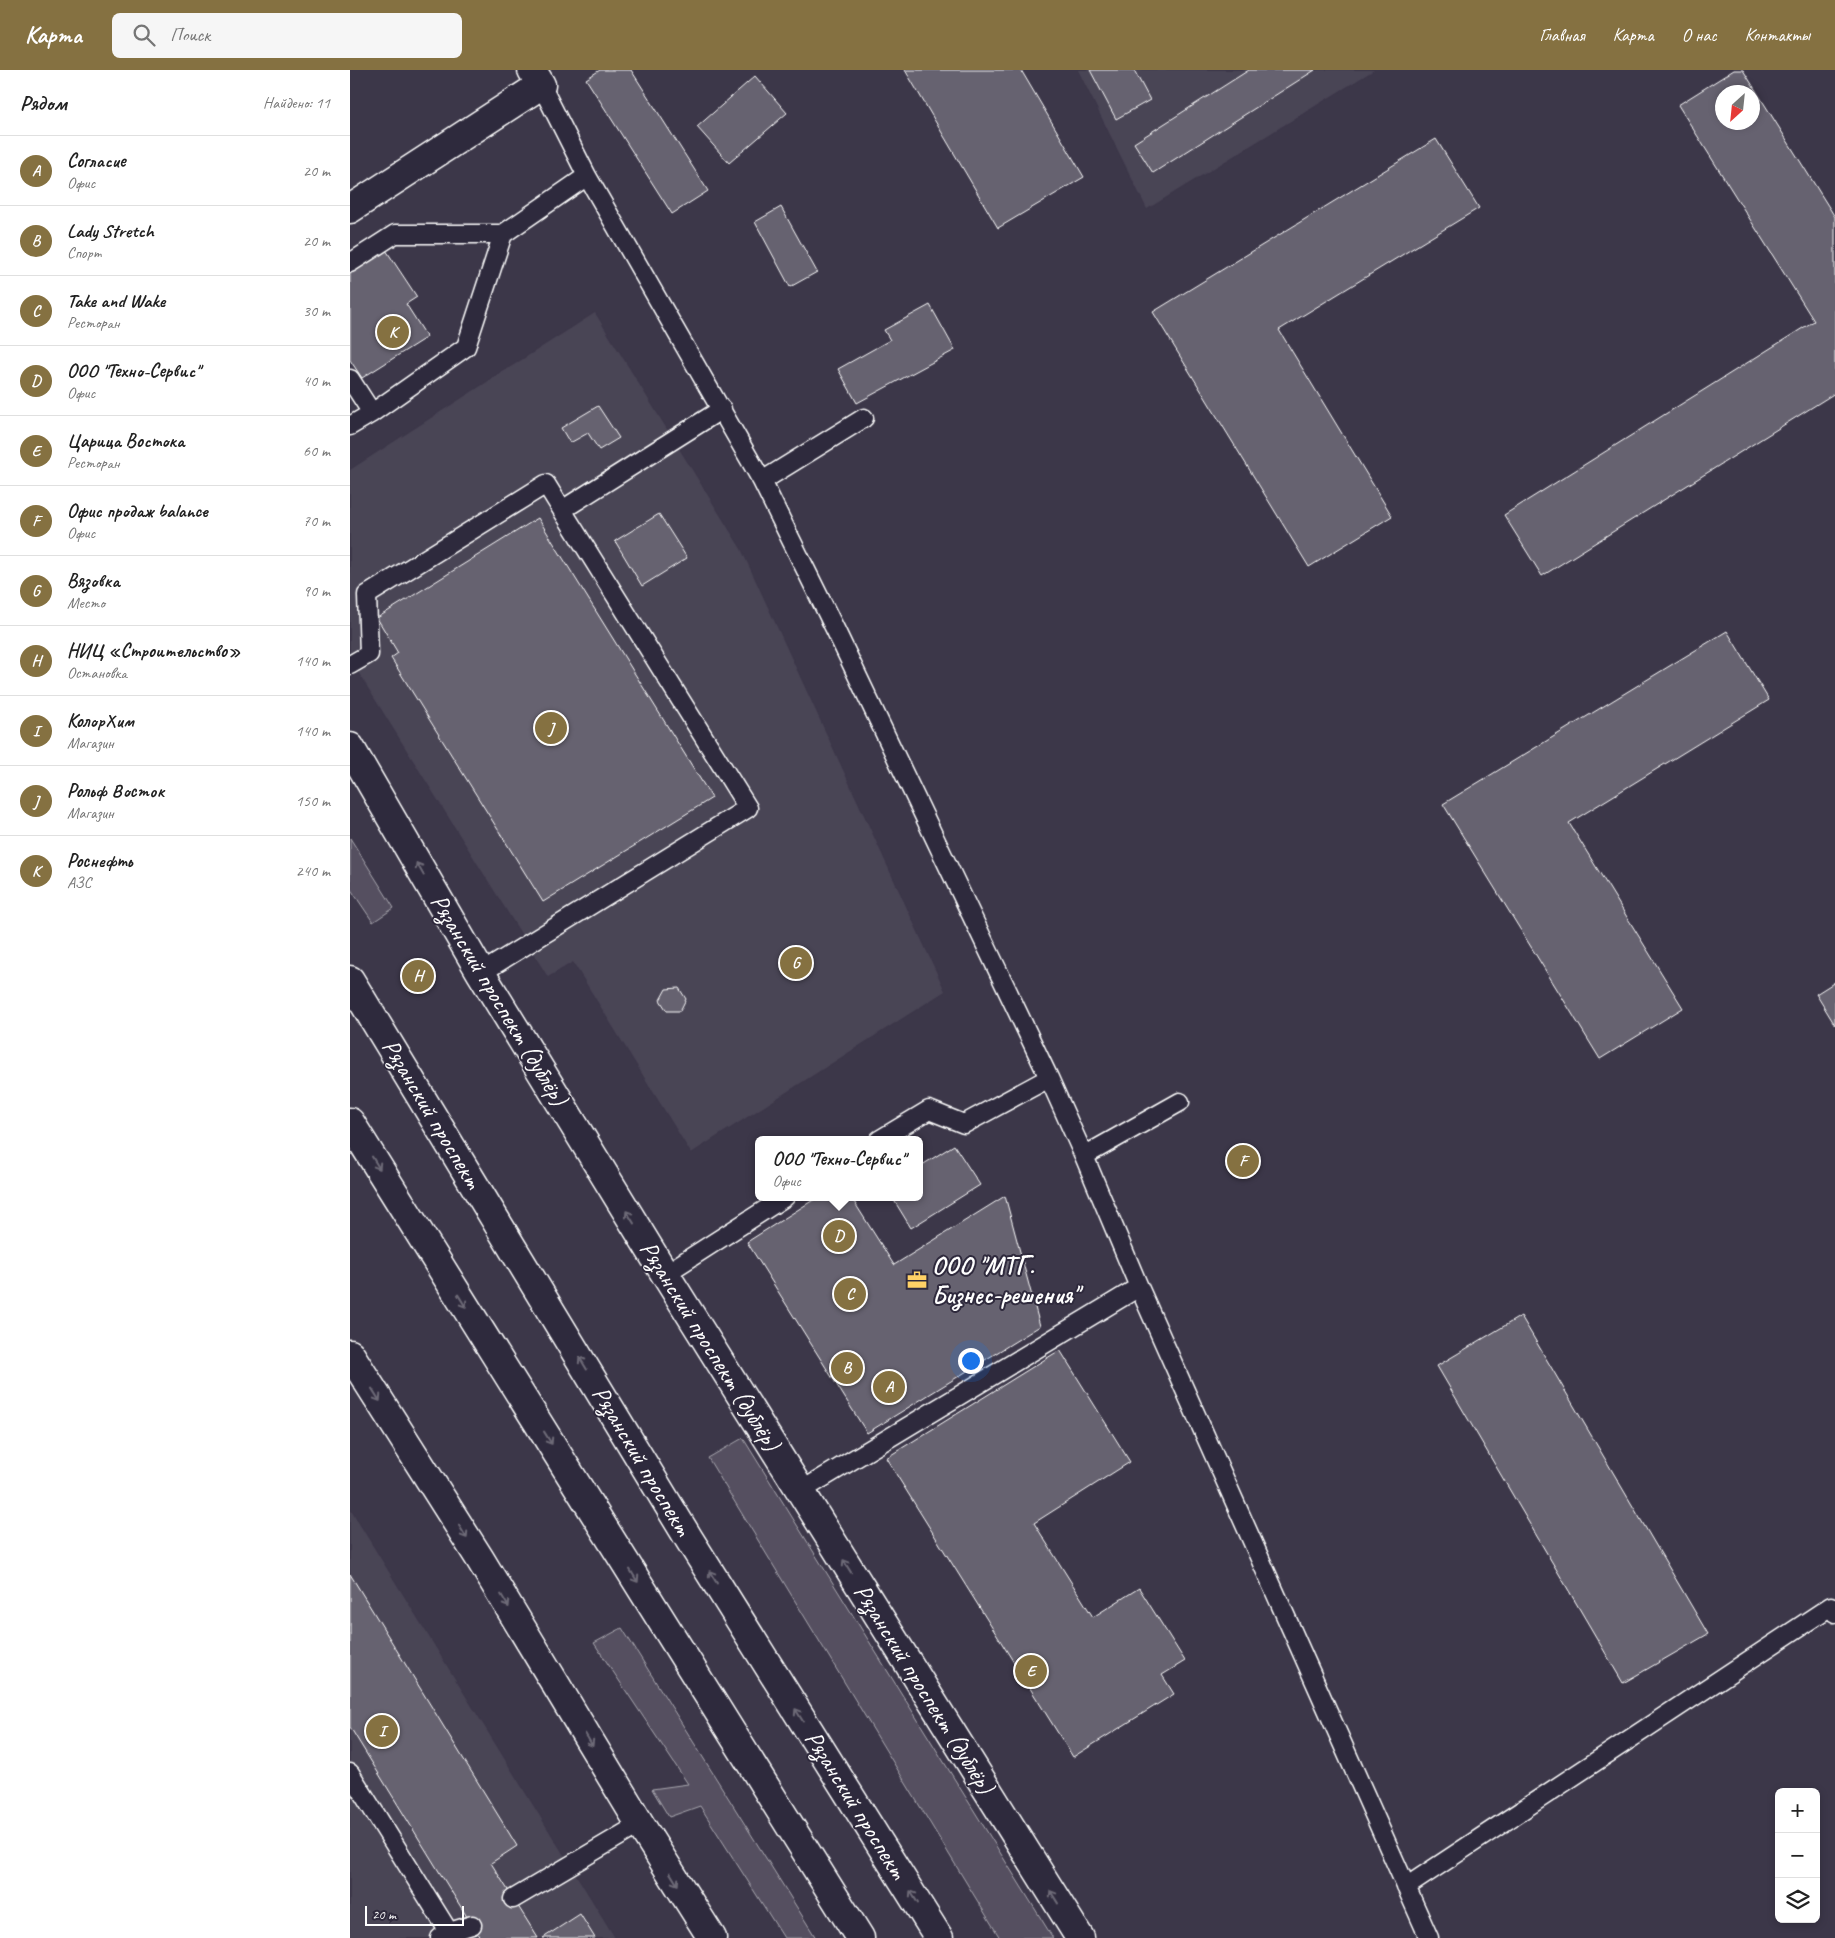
<!DOCTYPE html>
<html lang="ru">
<meta charset="utf-8">
<style>
:root{--surface:#fff;--page:#f6f6f6;--text:#222;--muted:#767676;--line:#e0e0e0;--accent:#857141}
body{margin:0;font-family:Caveat,sans-serif;background:var(--page);color:var(--text)}
.controls{position:absolute;right:15px;bottom:15px;display:grid;overflow:hidden;border-radius:8px;box-shadow:0 2px 8px #0003}
.controls button{width:45px;height:45px;display:grid;place-items:center;padding:0;border:0;border-bottom:1px solid var(--line);background:var(--surface);color:var(--text);font:25px sans-serif}
.compass{position:absolute;left:1365px;top:15px;width:45px;height:45px;border-radius:50%;background:var(--surface);box-shadow:0 2px 8px #0003;rotate:207deg}
.scale{position:absolute;left:15px;bottom:12px;width:99px;box-sizing:border-box;padding-left:5px;border:2px solid #fff;border-top:0;font-size:14px;line-height:18px;white-space:nowrap;color:#fff;-webkit-text-stroke:4px #2f2a3d;paint-order:stroke}
.you{position:absolute;left:620px;top:1290px;width:18px;height:18px;margin:-12px;border:4px solid #fff;border-radius:50%;background:#1a73e8;box-shadow:0 0 0 8px #1a73e833}
.badge{display:grid;place-items:center;width:32px;height:32px;border-radius:50%;background:var(--accent);color:#fff;font-size:16px;font-weight:700}
.pin{position:absolute;translate:-50% -50%;border:2px solid #fff;box-shadow:0 1px 5px #0006}
.popup{position:absolute;left:405px;top:1066px;width:168px;height:65px;box-sizing:border-box;display:grid;place-content:center;border-radius:8px;background:var(--surface);filter:drop-shadow(0 1px 4px #0005);font-size:16px;white-space:nowrap;color:var(--muted)}
.popup b{font-size:19px;color:var(--text)}
.popup::after{content:'';position:absolute;left:50%;top:100%;margin-left:-10px;border:10px solid transparent;border-top-color:var(--surface)}
.list{margin:0;padding:0;list-style:none}
h2{display:flex;justify-content:space-between;align-items:center;height:65px;margin:0;padding:0 20px;font-size:21px}
h2 small{font-size:16px;font-weight:400;color:var(--muted)}
.list li{display:grid;grid-template-columns:32px 1fr auto;gap:15px;align-items:center;box-sizing:border-box;height:70px;padding:0 20px;border-top:1px solid var(--line)}
.list b{display:block;font-size:19px;white-space:nowrap}
.list p{margin:0;font-size:16px;white-space:nowrap;color:var(--muted)}
.list em{font-size:16px;font-style:normal;color:var(--muted)}
.icon{flex:none;width:28px;height:28px;fill:none;stroke:currentColor;stroke-width:2;stroke-linecap:round;stroke-linejoin:round}
.map{position:relative;flex:none;width:1485px;height:1868px;overflow:hidden}
header{display:flex;align-items:center;gap:30px;box-sizing:border-box;height:70px;padding:0 25px;background:var(--accent);color:#fff}
header strong{font-size:24px}
nav{display:flex;gap:28px;margin-inline-start:auto;font-size:18px}
.search{width:350px;height:45px;background:var(--page);display:flex;align-items:center;gap:12px;box-sizing:border-box;padding:0 18px;border-radius:8px;color:var(--muted);font-size:19px}
main{display:flex}
aside{flex:1;background:var(--surface)}
.map>svg:first-child{display:block}
</style>
<header>
<strong>Карта</strong>
<div class="search"><svg class="icon" aria-label="search" viewBox="0 0 24 24"><circle cx="10" cy="10" r="6"/><path d="M15 15l6 6"/></svg>Поиск</div>
<nav><a>Главная</a><a>Карта</a><a>О нас</a><a>Контакты</a></nav>
</header>
<main>
<aside>
<h2>Рядом<small>Найдено: 11</small></h2>
<ul class="list">
<li><span class="badge">A</span><div><b>Согласие</b><p>Офис</p></div><em>20 m</em></li>
<li><span class="badge">B</span><div><b>Lady Stretch</b><p>Спорт</p></div><em>20 m</em></li>
<li><span class="badge">C</span><div><b>Take and Wake</b><p>Ресторан</p></div><em>30 m</em></li>
<li><span class="badge">D</span><div><b>ООО &quot;Техно-Сервис&quot;</b><p>Офис</p></div><em>40 m</em></li>
<li><span class="badge">E</span><div><b>Царица Востока</b><p>Ресторан</p></div><em>60 m</em></li>
<li><span class="badge">F</span><div><b>Офис продаж balance</b><p>Офис</p></div><em>70 m</em></li>
<li><span class="badge">G</span><div><b>Вязовка</b><p>Место</p></div><em>90 m</em></li>
<li><span class="badge">H</span><div><b>НИЦ «Строительство»</b><p>Остановка</p></div><em>140 m</em></li>
<li><span class="badge">I</span><div><b>КолорХим</b><p>Магазин</p></div><em>140 m</em></li>
<li><span class="badge">J</span><div><b>Рольф Восток</b><p>Магазин</p></div><em>150 m</em></li>
<li><span class="badge">K</span><div><b>Роснефть</b><p>АЗС</p></div><em>240 m</em></li>
</ul>
</aside>
<div class="map">
<svg width="1485" height="1868" viewBox="0 0 1485 1868">
<rect width="100%" height="100%" fill="#3c3749"/>
<filter id="ink" filterUnits="userSpaceOnUse"><feTurbulence type="fractalNoise" baseFrequency=".02" numOctaves="2"/><feDisplacementMap in="SourceGraphic" scale="10" xChannelSelector="R" yChannelSelector="G"/><feConvolveMatrix kernelMatrix="1 2 1 2 8 2 1 2 1" color-interpolation-filters="sRGB"/></filter>
<g filter="url(#ink)">
<path fill="#494455" d="M 728,0 L 1024,0 L 797,139 Z
M 245,243 L 391,479 L 595,921 L 341,1083 L 223,892 L 198,907 L 0,589 L 0,400 Z
M 0,1439 L 265,1868 L 0,1868 Z"/>
<path fill="#555060" stroke="#aaa8b0" d="M 0,768 L 44,838 L 23,852 L 0,818 Z
M 393,1368 L 703,1868 L 650,1868 L 358,1388 Z
M 272,1558 L 466,1868 L 434,1868 L 350,1736 L 319,1747 L 302,1719 L 338,1714 L 244,1573 Z"/>
<path fill="#666270" stroke="#fff" fill-rule="evenodd" d="M 250,0 L 281,0 L 358,121 L 322,144 L 236,9 Z
M 555,0 L 671,0 L 734,107 L 648,158 Z
M 740,0 L 784,0 L 800,30 L 766,49 Z
M 899,0 L 965,0 L 803,103 L 784,73 Z
M 1384,0 L 1393,0 L 1485,147 L 1485,323 L 1192,506 L 1154,445 L 1464,251 L 1328,35 ZM 1372,22 L 1402,22 L 1402,52 L 1372,52 Z
M 405,6 L 437,43 L 379,93 L 347,57 Z
M 1086,69 L 1129,138 L 929,260 L 1042,446 L 959,497 L 803,242 Z
M 431,137 L 467,202 L 440,217 L 405,152 Z
M 36,180 L 67,227 L 56,234 L 77,267 L 12,308 L 0,290 L 0,204 Z
M 580,235 L 605,280 L 507,333 L 488,299 L 540,270 L 534,260 Z
M 248,336 L 269,368 L 249,380 L 238,363 L 220,373 L 211,358 Z
M 309,444 L 337,488 L 292,516 L 265,471 Z
M 188,448 L 362,728 L 193,832 L 41,588 L 48,583 L 27,548 Z
M 1377,561 L 1419,630 L 1219,753 L 1333,938 L 1250,989 L 1093,734 Z
M 1485,912 L 1485,955 L 1466,924 Z
M 329,918 L 336,929 L 330,941 L 317,941 L 310,930 L 316,919 Z
M 604,1075 L 630,1115 L 561,1158 L 542,1127 L 569,1127 L 569,1097 Z
M 655,1126 L 690,1256 L 517,1363 L 397,1172 L 468,1127 L 501,1127 L 544,1195 Z
M 1171,1246 L 1358,1564 L 1273,1613 L 1087,1296 Z
M 710,1280 L 780,1392 L 684,1453 L 743,1547 L 789,1518 L 835,1591 L 812,1605 L 824,1624 L 723,1687 L 536,1388 Z
M 0,1504 L 167,1776 L 141,1793 L 188,1868 L 130,1868 L 0,1657 Z
M 230,1844 L 245,1868 L 193,1868 Z"/>
<g fill="none" stroke-linecap="round" stroke-linejoin="round">
<defs>
<path id="service" d="M 191,15 L 237,106 L 412,411 L 486,561 L 699,1008 L 734,1086 L 789,1217 L 1079,1868
M 0,193 L 45,164 L 153,164 L 237,106
M 0,309 L 22,343 L 116,277 L 153,164
M 0,356 L 22,343
M 412,411 L 514,348
M 0,595 L 19,584 L 17,525 L 196,414 L 212,440 L 372,339
M 131,903 L 398,738 L 212,440
M 529,1070 L 579,1040 L 614,1054 L 699,1008
M 734,1086 L 830,1032
M 315,1204 L 435,1127
M 451,1421 L 789,1217
M 0,1703 L 99,1862
M 1056,1817 L 1481,1536 L 1485,1543
M 163,1829 L 290,1754
M 90,1868 L 99,1862 L 122,1855"/>
<path id="minor" d="M 0,677 L 131,903 L 315,1204 L 730,1868
M 0,1284 L 130,1489 L 290,1754 L 362,1868"/>
<path id="secondary" d="M 0,139 L 191,15 L 182,0"/>
<path id="primary" d="M 0,910 L 339,1469 L 589,1868
M 0,1052 L 510,1868"/>
</defs>
<use href="#service" stroke="#fff" stroke-width="21"/>
<use href="#minor" stroke="#fff" stroke-width="31"/>
<use href="#secondary" stroke="#fff" stroke-width="31"/>
<use href="#primary" stroke="#fff" stroke-width="31"/>
<use href="#service" stroke="#2f2a3d" stroke-width="18"/>
<use href="#minor" stroke="#2f2a3d" stroke-width="28"/>
<use href="#secondary" stroke="#2f2a3d" stroke-width="28"/>
<use href="#primary" stroke="#2f2a3d" stroke-width="28"/>
</g>
<defs><path id="oneway-shaft" d="M-6 0H5M1.5-3L5.5 0L1.5 3" fill="none" stroke-width="1.6" stroke-linecap="round" stroke-linejoin="round" transform="scale(1.25)"/></defs>
<g stroke="#6d6a77">
<use href="#oneway-shaft" transform="translate(70 799) rotate(-120)"/>
<use href="#oneway-shaft" transform="translate(26 1093) rotate(58)"/>
<use href="#oneway-shaft" transform="translate(280 1147) rotate(-122)"/>
<use href="#oneway-shaft" transform="translate(112 1231) rotate(58)"/>
<use href="#oneway-shaft" transform="translate(233 1293) rotate(-121)"/>
<use href="#oneway-shaft" transform="translate(26 1325) rotate(58)"/>
<use href="#oneway-shaft" transform="translate(198 1368) rotate(58)"/>
<use href="#oneway-shaft" transform="translate(113 1462) rotate(58)"/>
<use href="#oneway-shaft" transform="translate(497 1496) rotate(-122)"/>
<use href="#oneway-shaft" transform="translate(284 1506) rotate(58)"/>
<use href="#oneway-shaft" transform="translate(363 1507) rotate(-122)"/>
<use href="#oneway-shaft" transform="translate(155 1531) rotate(59)"/>
<use href="#oneway-shaft" transform="translate(449 1645) rotate(-122)"/>
<use href="#oneway-shaft" transform="translate(239 1670) rotate(59)"/>
<use href="#oneway-shaft" transform="translate(324 1809) rotate(58)"/>
<use href="#oneway-shaft" transform="translate(564 1827) rotate(-122)"/>
<use href="#oneway-shaft" transform="translate(704 1827) rotate(-122)"/>
</g>
</g>
<defs>
<symbol id="office-bare" viewBox="-9 -9 18 18"><path d="M-6-3h4V-5.5h4V-3h4V5H-6ZM-1-4.5V-3h2v-1.5ZM-6 0V1H6V0Z" fill="#ffd166" stroke="#2f2a3d" stroke-width="2.5" paint-order="stroke"/></symbol>
</defs>
<g fill-rule="evenodd">
<use href="#office-bare" x="553" y="1196" width="28" height="28"/>
</g>
<g text-anchor="middle" dominant-baseline="central" stroke-width="4" stroke-linejoin="round" paint-order="stroke">
<g font-size="25" fill="#fff" stroke="#2f2a3d">
<text transform="translate(149 930) rotate(59)">Рязанский проспект (дублёр)</text>
<text transform="translate(82 1044) rotate(59)">Рязанский проспект</text>
<text transform="translate(360 1276) rotate(58)">Рязанский проспект (дублёр)</text>
<text transform="translate(292 1391) rotate(59)">Рязанский проспект</text>
<text transform="translate(574 1619) rotate(58)">Рязанский проспект (дублёр)</text>
<text transform="translate(506 1735) rotate(58)">Рязанский проспект</text>
</g>
<g font-size="25" font-weight="bold" fill="#fff" stroke="#2f2a3d" text-anchor="start">
<text x="582" y="1196">ООО "МТГ.<tspan x="582" dy="29">Бизнес-решения"</tspan></text>
</g>
</g>
</svg>
<div class="controls">
<button>+</button>
<button>−</button>
<button><svg class="icon" aria-label="layers" viewBox="0 0 24 24"><path d="M12 4l9 5-9 5-9-5zM3 14l9 5 9-5"/></svg></button>
</div>
<svg class="compass" viewBox="-18 -18 36 36"><path d="M0-13l5 13h-10z" fill="#e53935"/><path d="M0 13l5-13h-10z" fill="#767676"/></svg>
<div class="scale">20 m</div>
<div class="you"></div>
<div class="pin badge" style="left:539px;top:1317px">A</div>
<div class="pin badge" style="left:497px;top:1298px">B</div>
<div class="pin badge" style="left:500px;top:1224px">C</div>
<div class="pin badge" style="left:489px;top:1166px">D</div>
<div class="popup"><b>ООО &quot;Техно-Сервис&quot;</b>Офис</div>
<div class="pin badge" style="left:681px;top:1601px">E</div>
<div class="pin badge" style="left:893px;top:1091px">F</div>
<div class="pin badge" style="left:446px;top:893px">G</div>
<div class="pin badge" style="left:68px;top:906px">H</div>
<div class="pin badge" style="left:32px;top:1661px">I</div>
<div class="pin badge" style="left:201px;top:658px">J</div>
<div class="pin badge" style="left:43px;top:262px">K</div>
</div>
</main>
